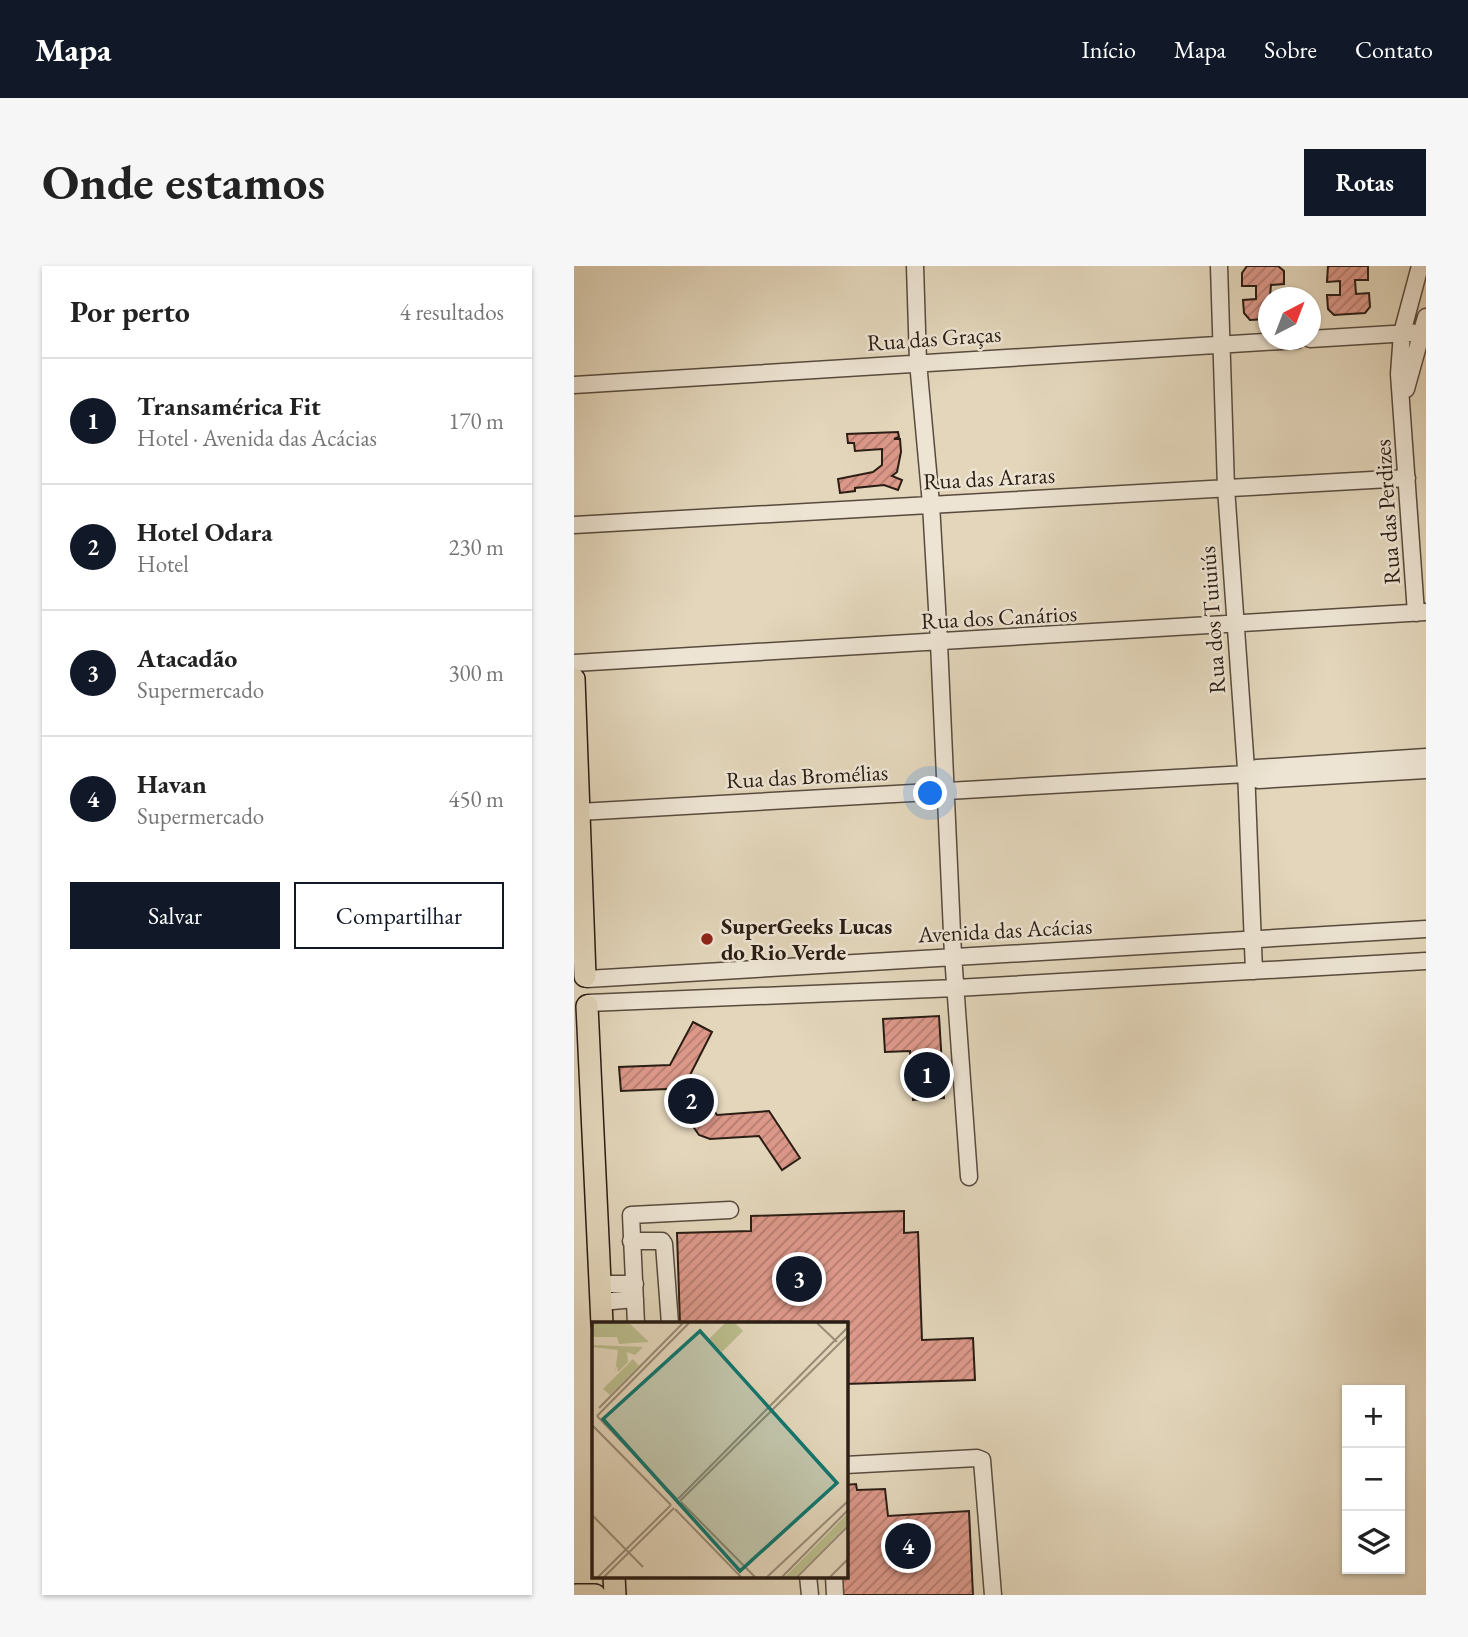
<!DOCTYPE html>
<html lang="pt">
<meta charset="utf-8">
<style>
:root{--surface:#fff;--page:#f6f6f6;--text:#222;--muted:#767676;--line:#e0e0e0;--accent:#111827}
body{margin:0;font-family:"EB Garamond",serif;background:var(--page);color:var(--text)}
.controls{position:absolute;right:21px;bottom:21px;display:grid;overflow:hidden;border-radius:0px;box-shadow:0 2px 5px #0004}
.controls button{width:63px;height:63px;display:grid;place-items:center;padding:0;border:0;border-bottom:2px solid var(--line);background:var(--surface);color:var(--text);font:35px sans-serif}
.compass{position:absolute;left:684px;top:21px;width:63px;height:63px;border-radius:50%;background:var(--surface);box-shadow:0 2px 5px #0004;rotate:42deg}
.you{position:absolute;left:357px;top:528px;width:24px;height:24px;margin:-18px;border:5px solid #fff;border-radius:50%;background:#1a73e8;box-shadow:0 0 0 10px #1a73e833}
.badge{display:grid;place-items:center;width:46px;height:46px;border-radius:50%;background:var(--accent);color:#fff;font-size:23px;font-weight:700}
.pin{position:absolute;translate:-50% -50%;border:4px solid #fff;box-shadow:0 2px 7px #0006}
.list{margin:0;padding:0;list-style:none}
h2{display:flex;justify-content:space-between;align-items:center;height:91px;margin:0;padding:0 28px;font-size:30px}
h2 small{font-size:23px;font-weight:400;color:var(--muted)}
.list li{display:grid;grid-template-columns:46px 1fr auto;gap:21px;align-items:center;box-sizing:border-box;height:126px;padding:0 28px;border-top:2px solid var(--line)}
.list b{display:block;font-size:26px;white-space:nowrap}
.list p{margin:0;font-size:23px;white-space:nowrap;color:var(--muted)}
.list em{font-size:23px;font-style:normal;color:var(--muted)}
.actions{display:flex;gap:14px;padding:21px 28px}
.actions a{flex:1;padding:16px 0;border:2px solid var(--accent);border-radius:0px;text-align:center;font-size:24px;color:var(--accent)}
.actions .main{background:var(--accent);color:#fff}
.icon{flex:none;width:38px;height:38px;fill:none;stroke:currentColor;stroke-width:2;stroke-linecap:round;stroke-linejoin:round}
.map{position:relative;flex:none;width:852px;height:1329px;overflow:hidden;border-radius:0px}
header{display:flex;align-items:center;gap:42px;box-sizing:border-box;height:98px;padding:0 35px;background:var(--accent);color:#fff}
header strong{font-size:33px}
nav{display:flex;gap:38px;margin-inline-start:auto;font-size:24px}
.intro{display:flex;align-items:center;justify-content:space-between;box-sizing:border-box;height:168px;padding:0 42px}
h1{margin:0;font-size:49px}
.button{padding:18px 32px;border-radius:0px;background:var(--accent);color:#fff;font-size:24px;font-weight:700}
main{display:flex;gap:42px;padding:0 42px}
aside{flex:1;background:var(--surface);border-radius:0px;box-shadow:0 2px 5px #0004}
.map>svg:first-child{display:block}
</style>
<header>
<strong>Mapa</strong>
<nav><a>Início</a><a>Mapa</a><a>Sobre</a><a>Contato</a></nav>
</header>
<div class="intro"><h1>Onde estamos</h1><a class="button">Rotas</a></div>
<main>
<aside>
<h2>Por perto<small>4 resultados</small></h2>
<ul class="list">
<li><span class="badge">1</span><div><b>Transamérica Fit</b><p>Hotel · Avenida das Acácias</p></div><em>170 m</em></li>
<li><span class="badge">2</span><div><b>Hotel Odara</b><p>Hotel</p></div><em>230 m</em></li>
<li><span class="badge">3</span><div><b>Atacadão</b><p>Supermercado</p></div><em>300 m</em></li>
<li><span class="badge">4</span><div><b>Havan</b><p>Supermercado</p></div><em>450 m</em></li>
</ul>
<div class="actions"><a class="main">Salvar</a><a>Compartilhar</a></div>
</aside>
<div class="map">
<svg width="852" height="1329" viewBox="0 0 852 1329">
<defs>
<pattern id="building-hatch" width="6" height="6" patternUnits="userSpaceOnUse" patternTransform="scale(1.75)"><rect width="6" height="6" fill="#dc9889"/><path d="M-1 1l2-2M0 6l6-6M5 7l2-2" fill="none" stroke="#b37b6f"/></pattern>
</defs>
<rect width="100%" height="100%" fill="#e3d6bb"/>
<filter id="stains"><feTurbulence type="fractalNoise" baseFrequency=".00286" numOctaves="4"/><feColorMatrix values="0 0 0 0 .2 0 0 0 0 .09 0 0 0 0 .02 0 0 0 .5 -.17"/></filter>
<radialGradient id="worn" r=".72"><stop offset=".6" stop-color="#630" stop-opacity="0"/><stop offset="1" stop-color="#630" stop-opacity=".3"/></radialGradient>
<path fill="url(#building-hatch)" stroke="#2a1d14" stroke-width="2" d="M 673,0 L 704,0 L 710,5 L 710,18 L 697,19 L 694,53 L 676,54 L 670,47 L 669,34 L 682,33 L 682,20 L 668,20 L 668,7 Z
M 754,0 L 794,0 L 794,14 L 781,14 L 782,28 L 795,27 L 796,41 L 791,47 L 760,49 L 754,43 L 753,29 L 766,29 L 766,15 L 753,16 Z
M 324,166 L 325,171 L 320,173 L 326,173 L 327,186 L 323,206 L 318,210 L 328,214 L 324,224 L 310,219 L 281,222 L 281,225 L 266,227 L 264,213 L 299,206 L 308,199 L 308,183 L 281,185 L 280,177 L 274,177 L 273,168 Z
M 365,750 L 370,832 L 339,834 L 336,785 L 311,786 L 309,753 Z
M 119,756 L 138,766 L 116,809 L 143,849 L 195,845 L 226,892 L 208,904 L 185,870 L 136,873 L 125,869 L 93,823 L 47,825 L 45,801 L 96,799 Z
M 330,945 L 330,967 L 344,966 L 348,1074 L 399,1072 L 401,1114 L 271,1118 L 271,1058 L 106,1058 L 103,967 L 177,965 L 177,950 Z
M 282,1218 L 283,1224 L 311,1223 L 314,1250 L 395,1245 L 399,1329 L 265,1329 L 264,1310 L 271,1310 L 271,1219 Z"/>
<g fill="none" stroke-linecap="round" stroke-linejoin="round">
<defs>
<path id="minor" d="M 341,0 L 344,96 L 357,238 L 365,377 L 379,689 L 395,911
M 645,0 L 652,222 L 672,503 L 680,705
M 736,73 L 852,66
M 0,119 L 723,74
M 832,123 L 852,51
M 0,259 L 833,212
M 842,347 L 825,108 L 828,67 L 846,0
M 0,397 L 852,346
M 672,508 L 685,514 L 852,504
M 5,546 L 672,508 L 683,502 L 852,491
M 13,713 L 852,663
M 14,737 L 382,722 L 852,695
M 57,975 L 88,975 L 90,978 L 96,1058
M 26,1018 L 61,1018
M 27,1036 L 61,1033
M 62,1058 L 57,949 L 156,944
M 271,1199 L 403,1192 L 408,1194 L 419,1329
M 234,1310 L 236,1329
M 260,1310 L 261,1329"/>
<path id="major" d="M 0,413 L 11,710
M 13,740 L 28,1058
M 40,1310 L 41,1329
M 2,1329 L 21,1329"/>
</defs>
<use href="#minor" stroke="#584b3e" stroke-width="19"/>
<use href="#major" stroke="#2a1d14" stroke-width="24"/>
<use href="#minor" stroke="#ede4d3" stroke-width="16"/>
<use href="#major" stroke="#e3d6bb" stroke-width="21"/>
</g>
<circle fill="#8f2418" stroke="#ede4d3" stroke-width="2.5" cx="133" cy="673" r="7"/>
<g text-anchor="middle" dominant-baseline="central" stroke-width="5" stroke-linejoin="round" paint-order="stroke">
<g font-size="23" fill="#2a1d14" stroke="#ede4d3">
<text transform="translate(360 72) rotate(-4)">Rua das Graças</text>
<text transform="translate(415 212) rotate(-3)">Rua das Araras</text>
<text transform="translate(813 246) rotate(-94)">Rua das Perdizes</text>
<text transform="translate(425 351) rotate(-3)">Rua dos Canários</text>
<text transform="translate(638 354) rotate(-94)">Rua dos Tuiuiús</text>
<text transform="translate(233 510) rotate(-3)">Rua das Bromélias</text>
<text transform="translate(431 664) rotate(-3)">Avenida das Acácias</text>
</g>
<g font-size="23" font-weight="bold" fill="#2a1d14" stroke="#ede4d3" text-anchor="start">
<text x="147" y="660">SuperGeeks Lucas<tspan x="147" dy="26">do Rio Verde</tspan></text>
</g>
</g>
<g transform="translate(18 1056)">
<rect width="256" height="256" fill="#e3d6bb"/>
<path d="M 0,1 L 37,1 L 57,20 L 27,22 L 25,15 L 0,15 L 1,23 L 51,25 L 43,33 L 35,30 L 36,40 L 26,50 L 25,43 L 23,51 L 26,28 L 0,25 ZM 41,37 L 47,44 L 18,73 L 11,67 ZM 255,192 L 255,203 L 203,255 L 193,255 Z" fill="#babc8c"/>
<path d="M 133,1 L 143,1 L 151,9 L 130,30 L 117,17 Z" fill="#babc8c"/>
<path fill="none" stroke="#998c78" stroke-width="2" d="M 225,1 L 245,20M 7,86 L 91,1M 5,94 L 97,1M 5,94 L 85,177M 0,103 L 79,183M 86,177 L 256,5M 88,179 L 256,13M 89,180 L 163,255M 83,187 L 149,255M 0,193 L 51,245M 6,255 L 79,183M 12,255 L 82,186M 175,255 L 256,179M 190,255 L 256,188M 205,255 L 256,204M 238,255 L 256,237"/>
<path fill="#0f766e" fill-opacity="0.15" stroke="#0f766e" stroke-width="3.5" d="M 108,9 L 245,161 L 148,249 L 11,97 Z"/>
<rect width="256" height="256" fill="none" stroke="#2a1d14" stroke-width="3.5"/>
</g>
<rect width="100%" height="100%" filter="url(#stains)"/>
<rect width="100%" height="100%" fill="url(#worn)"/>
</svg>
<div class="controls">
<button>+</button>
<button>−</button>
<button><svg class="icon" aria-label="layers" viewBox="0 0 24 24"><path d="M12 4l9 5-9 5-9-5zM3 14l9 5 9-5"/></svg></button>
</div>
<svg class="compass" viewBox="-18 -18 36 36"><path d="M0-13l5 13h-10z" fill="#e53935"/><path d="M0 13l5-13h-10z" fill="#767676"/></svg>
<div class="you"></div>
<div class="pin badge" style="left:353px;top:809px">1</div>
<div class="pin badge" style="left:117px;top:835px">2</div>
<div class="pin badge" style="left:225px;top:1013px">3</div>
<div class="pin badge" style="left:334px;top:1280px">4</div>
</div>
</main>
